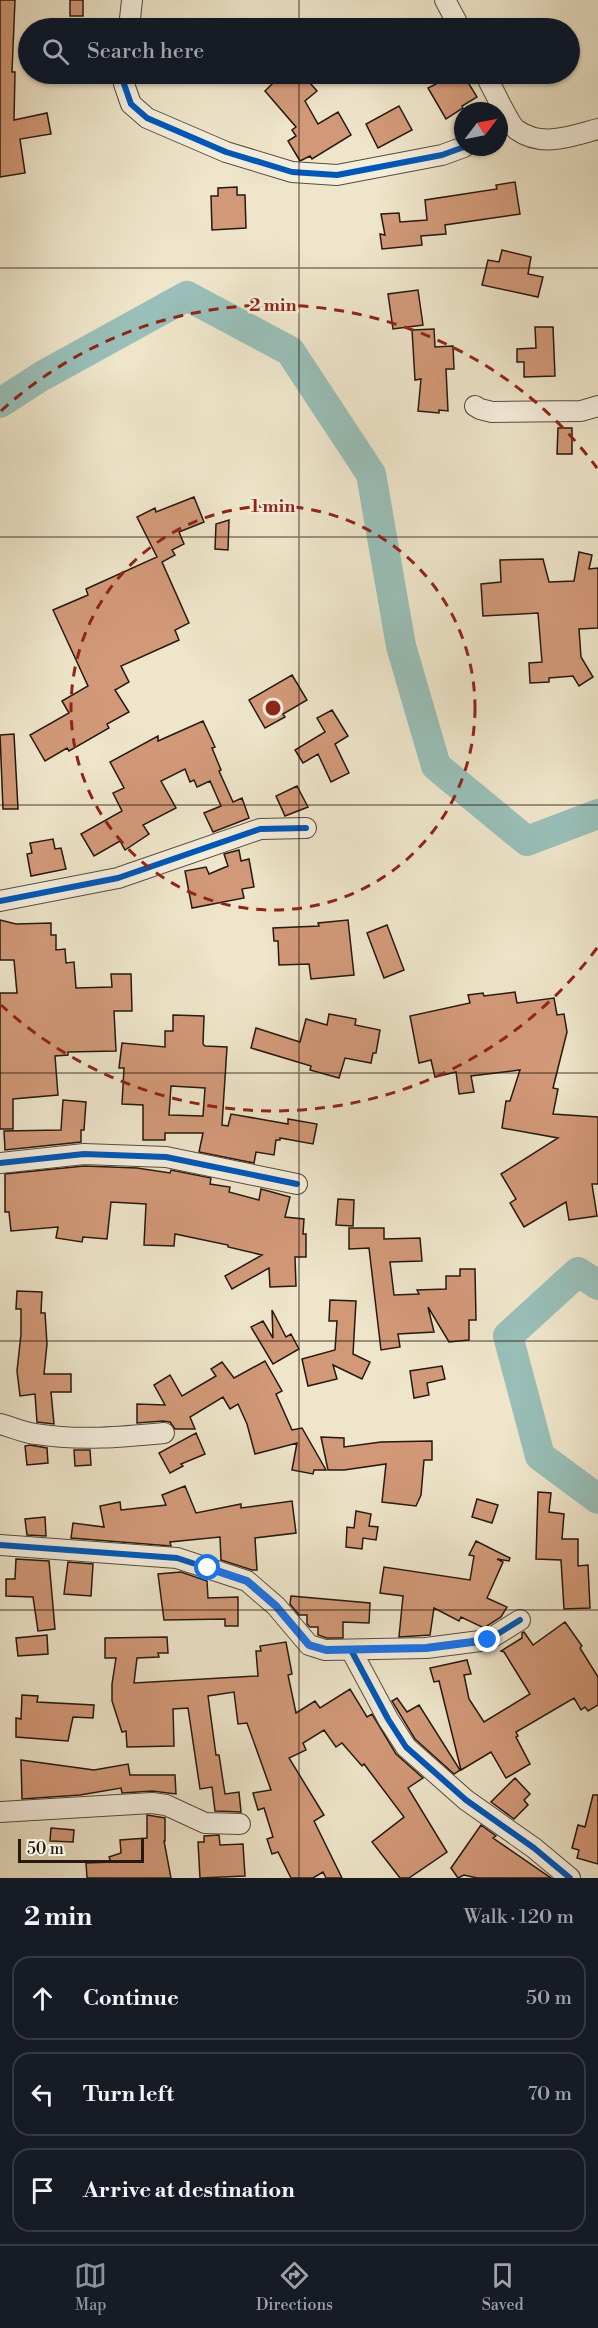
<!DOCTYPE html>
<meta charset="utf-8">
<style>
:root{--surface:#171b24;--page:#242831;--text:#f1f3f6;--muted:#9ea1a6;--line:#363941;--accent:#8c9099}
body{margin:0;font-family:"Libre Bodoni",serif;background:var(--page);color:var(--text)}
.compass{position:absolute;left:454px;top:102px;width:54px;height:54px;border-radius:50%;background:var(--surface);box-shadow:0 2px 4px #0004;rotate:58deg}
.scale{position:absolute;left:18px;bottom:15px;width:126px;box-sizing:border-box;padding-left:6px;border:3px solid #271810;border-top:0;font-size:16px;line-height:21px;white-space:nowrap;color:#271810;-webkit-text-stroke:4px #f4eedd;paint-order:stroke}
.stop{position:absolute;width:18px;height:18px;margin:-14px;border:4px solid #1a73e8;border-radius:50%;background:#fff}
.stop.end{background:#1a73e8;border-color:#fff;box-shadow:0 2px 6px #0008}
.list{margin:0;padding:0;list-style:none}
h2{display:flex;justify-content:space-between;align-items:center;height:78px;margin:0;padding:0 24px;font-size:26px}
h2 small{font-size:20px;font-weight:400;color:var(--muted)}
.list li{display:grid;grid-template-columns:39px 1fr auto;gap:18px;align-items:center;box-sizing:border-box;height:84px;margin:0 12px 12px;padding:0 12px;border:2px solid var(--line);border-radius:18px}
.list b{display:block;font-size:22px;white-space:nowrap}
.list em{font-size:20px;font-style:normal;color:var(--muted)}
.icon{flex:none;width:33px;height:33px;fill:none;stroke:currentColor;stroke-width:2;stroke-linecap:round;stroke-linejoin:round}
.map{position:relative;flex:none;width:598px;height:1878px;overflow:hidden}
.search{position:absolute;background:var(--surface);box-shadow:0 2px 4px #0004;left:18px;right:18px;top:18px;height:66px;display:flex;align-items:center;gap:15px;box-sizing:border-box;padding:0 21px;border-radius:33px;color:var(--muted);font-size:22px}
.sheet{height:366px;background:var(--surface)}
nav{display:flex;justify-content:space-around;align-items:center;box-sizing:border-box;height:84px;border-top:2px solid var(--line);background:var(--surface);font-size:16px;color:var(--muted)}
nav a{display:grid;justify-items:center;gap:3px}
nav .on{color:var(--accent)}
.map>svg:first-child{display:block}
</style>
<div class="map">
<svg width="598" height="1878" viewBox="0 0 598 1878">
<rect width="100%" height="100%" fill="#eee5ca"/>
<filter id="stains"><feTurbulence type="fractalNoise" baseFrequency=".00333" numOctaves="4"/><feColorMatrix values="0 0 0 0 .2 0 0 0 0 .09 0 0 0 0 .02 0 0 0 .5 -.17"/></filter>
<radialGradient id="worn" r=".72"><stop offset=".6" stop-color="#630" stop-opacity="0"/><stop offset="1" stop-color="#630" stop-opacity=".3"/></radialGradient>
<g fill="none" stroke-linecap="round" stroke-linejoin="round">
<path stroke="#99bfb8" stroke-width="30" d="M 0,403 L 42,376 L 187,296 L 290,351 L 371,474 L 401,646 L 436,766 L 527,841 L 598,814
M 598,1285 L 578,1272 L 508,1336 L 540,1456 L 598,1499"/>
</g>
<path fill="#d29978" stroke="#271810" stroke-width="1.5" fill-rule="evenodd" d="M 0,0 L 15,0 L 12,72 L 15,72 L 14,120 L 47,113 L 51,134 L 20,139 L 25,173 L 0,177 Z
M 70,0 L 83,0 L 83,16 L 70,16 Z
M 265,74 L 302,74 L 317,91 L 305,101 L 318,124 L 338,112 L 351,135 L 312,159 L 310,156 L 300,161 L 288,141 L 296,136 L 292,130 L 296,127 L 265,91 L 273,83 Z
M 455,74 L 463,74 L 477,97 L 462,106 L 463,108 L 446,119 L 428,88 Z
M 399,106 L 412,130 L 378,148 L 366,124 Z
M 515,182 L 520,214 L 445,225 L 446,234 L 421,236 L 422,245 L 382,249 L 380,234 L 385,235 L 381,214 L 399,213 L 400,222 L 427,220 L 425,200 L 497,189 L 496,185 Z
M 237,187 L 237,195 L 245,195 L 246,228 L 212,230 L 211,196 L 218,196 L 218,188 Z
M 502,250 L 531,257 L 528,274 L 543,277 L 538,297 L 482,285 L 488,260 L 499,262 Z
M 418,290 L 423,325 L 393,329 L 388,294 Z
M 535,327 L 553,327 L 555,376 L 524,377 L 524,362 L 517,362 L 517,349 L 536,348 Z
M 434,329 L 435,347 L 453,346 L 454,369 L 446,369 L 448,411 L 439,410 L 439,413 L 418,411 L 421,379 L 415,380 L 412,330 Z
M 558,428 L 572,428 L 572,454 L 557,454 Z
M 194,497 L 204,522 L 179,532 L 184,544 L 172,550 L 175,555 L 162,562 L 189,623 L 175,630 L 179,640 L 121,666 L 129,682 L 115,690 L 129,712 L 107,724 L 109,728 L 69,751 L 67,748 L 45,761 L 30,735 L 69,713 L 62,701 L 88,686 L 53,610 L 88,595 L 86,589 L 157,557 L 137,517 L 155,508 L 156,512 Z
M 229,520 L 228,550 L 215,549 L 216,524 Z
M 579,552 L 592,555 L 589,569 L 598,568 L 598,628 L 579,629 L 581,657 L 593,677 L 579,686 L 573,676 L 549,678 L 549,682 L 530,683 L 529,663 L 542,662 L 538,613 L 483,616 L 481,584 L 501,582 L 500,560 L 543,559 L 549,582 L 574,581 Z
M 292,675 L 307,700 L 283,714 L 285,717 L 265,728 L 249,700 Z
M 332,710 L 348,736 L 335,744 L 349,773 L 331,782 L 318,754 L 303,763 L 295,750 L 325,732 L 317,718 Z
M 203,721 L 215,747 L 212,748 L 221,770 L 219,771 L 233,802 L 242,798 L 249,818 L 213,832 L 204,813 L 221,806 L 210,781 L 197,787 L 194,780 L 190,782 L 185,769 L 161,781 L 176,808 L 143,825 L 149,834 L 125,850 L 120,841 L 94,856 L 81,834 L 122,811 L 113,793 L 124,788 L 110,762 L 158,736 L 158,741 Z
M 14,734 L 18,809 L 3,809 L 0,735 Z
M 297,786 L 308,807 L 285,816 L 276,796 Z
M 53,839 L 55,849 L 61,848 L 66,869 L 31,876 L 27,854 L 32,853 L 30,843 Z
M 239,850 L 241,861 L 249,859 L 254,887 L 242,889 L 244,898 L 192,908 L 185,871 L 206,867 L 209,874 L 228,866 L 224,854 Z
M 0,920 L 16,924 L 51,923 L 51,935 L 56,935 L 56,950 L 65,949 L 66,963 L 74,962 L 76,988 L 112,987 L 111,974 L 131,974 L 132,1011 L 114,1011 L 116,1051 L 68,1052 L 68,1055 L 55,1056 L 58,1095 L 13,1099 L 13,1129 L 0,1129 L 0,993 L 17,993 L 14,960 L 0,960 Z
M 348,920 L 354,975 L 311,979 L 309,964 L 279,965 L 278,941 L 274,941 L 273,928 L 319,926 L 318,923 Z
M 387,925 L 404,970 L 384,978 L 367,933 Z
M 515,992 L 517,1003 L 554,998 L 557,1015 L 564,1014 L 567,1032 L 553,1088 L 558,1089 L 553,1114 L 598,1117 L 598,1184 L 592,1184 L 597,1216 L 569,1220 L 566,1202 L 524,1227 L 510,1203 L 516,1199 L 501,1174 L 558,1138 L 502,1128 L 506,1101 L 510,1101 L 520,1070 L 471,1076 L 474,1092 L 459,1094 L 456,1072 L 435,1077 L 431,1060 L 419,1063 L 410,1016 L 470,1003 L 468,995 L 483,993 L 484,996 Z
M 329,1014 L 356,1019 L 355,1025 L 380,1030 L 376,1053 L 373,1053 L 371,1063 L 345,1058 L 339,1078 L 310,1070 L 311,1066 L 251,1048 L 256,1028 L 300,1042 L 306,1019 L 327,1025 Z
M 173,1015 L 204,1016 L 203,1044 L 205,1046 L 227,1047 L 222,1125 L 228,1126 L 231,1114 L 288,1124 L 288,1119 L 317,1124 L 313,1144 L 280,1138 L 280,1140 L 276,1140 L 274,1155 L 256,1152 L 254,1163 L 199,1152 L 203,1133 L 165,1133 L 165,1140 L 143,1140 L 143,1105 L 122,1104 L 124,1068 L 119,1068 L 122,1043 L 165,1047 L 165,1031 L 173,1031 ZM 171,1086 L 205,1088 L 203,1116 L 169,1115 Z
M 63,1100 L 86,1102 L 84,1130 L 81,1130 L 81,1142 L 5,1150 L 4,1131 L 61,1130 Z
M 84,1166 L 137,1168 L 170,1173 L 171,1170 L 211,1178 L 210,1184 L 230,1187 L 229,1192 L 259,1200 L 261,1189 L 290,1197 L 285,1217 L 304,1219 L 303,1234 L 306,1234 L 306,1257 L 295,1257 L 296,1286 L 270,1287 L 269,1268 L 232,1289 L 225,1276 L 262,1255 L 228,1247 L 228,1245 L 175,1234 L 174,1246 L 144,1245 L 146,1204 L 111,1202 L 107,1239 L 83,1237 L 82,1242 L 56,1238 L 58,1227 L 11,1231 L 9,1212 L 5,1212 L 5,1174 Z
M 338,1199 L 354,1200 L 353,1226 L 336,1225 Z
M 349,1228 L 384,1228 L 384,1239 L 420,1238 L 422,1261 L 390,1262 L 394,1295 L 419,1294 L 417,1290 L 446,1289 L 446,1276 L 460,1276 L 460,1269 L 475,1269 L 476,1320 L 469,1320 L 469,1340 L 449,1342 L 428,1307 L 434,1332 L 398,1334 L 400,1347 L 381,1350 L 369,1248 L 349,1249 Z
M 17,1291 L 42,1292 L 41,1313 L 45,1313 L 47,1344 L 44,1374 L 71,1374 L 71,1392 L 51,1392 L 54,1424 L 37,1422 L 35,1394 L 20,1396 L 17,1371 L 21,1334 L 21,1309 L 16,1309 Z
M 330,1300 L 356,1301 L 353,1354 L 370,1362 L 362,1379 L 333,1365 L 337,1379 L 308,1386 L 302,1359 L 335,1350 L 337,1321 L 329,1321 Z
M 272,1310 L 286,1337 L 291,1334 L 299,1349 L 273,1364 L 251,1327 L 263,1321 L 273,1338 Z
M 265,1361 L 282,1391 L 276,1394 L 292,1430 L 302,1428 L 326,1470 L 314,1470 L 313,1474 L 292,1470 L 297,1443 L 255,1454 L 247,1424 L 238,1404 L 230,1409 L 223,1397 L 190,1417 L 195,1429 L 175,1429 L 170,1422 L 163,1421 L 137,1423 L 137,1404 L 165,1405 L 154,1385 L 170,1375 L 182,1396 L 216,1376 L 211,1369 L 222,1362 L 234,1378 Z
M 442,1366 L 445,1379 L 427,1383 L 429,1395 L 414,1398 L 410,1371 Z
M 196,1433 L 205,1454 L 181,1464 L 183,1466 L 170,1473 L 159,1453 Z
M 321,1437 L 344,1438 L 344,1447 L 381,1442 L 432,1441 L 432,1460 L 424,1460 L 421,1495 L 416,1506 L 382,1502 L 386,1464 L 344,1470 L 328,1470 Z
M 30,1445 L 47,1448 L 48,1463 L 27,1465 L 25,1446 Z
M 74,1450 L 90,1450 L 91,1465 L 75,1466 Z
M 185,1486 L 196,1513 L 241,1504 L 241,1508 L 292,1501 L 296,1533 L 255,1538 L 257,1570 L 252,1570 L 221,1560 L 220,1537 L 170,1542 L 171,1546 L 71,1538 L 73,1523 L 104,1527 L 100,1506 L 120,1502 L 121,1510 L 166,1505 L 162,1495 Z
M 538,1492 L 551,1493 L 549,1512 L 564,1514 L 562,1539 L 578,1539 L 578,1566 L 588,1565 L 590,1608 L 564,1609 L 561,1560 L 536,1559 Z
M 477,1499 L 498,1505 L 492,1523 L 472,1517 Z
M 356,1511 L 371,1514 L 369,1526 L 378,1527 L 376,1540 L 363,1538 L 362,1549 L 346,1547 L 347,1527 L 354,1528 Z
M 45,1517 L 46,1536 L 27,1535 L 25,1519 Z
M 476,1541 L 510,1558 L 509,1561 L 497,1559 L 503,1562 L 487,1598 L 507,1607 L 501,1617 L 484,1628 L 461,1617 L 459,1621 L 434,1608 L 430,1635 L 399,1637 L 403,1596 L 380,1593 L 384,1567 L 470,1580 L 474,1556 L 469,1555 Z
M 16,1559 L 49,1561 L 55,1629 L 38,1631 L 33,1597 L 6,1596 L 6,1579 L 15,1579 Z
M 68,1562 L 93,1564 L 91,1596 L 64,1594 Z
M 181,1572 L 207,1581 L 208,1598 L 238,1597 L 238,1626 L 225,1626 L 225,1619 L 164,1620 L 158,1574 Z
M 291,1596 L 370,1603 L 369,1623 L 343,1622 L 343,1638 L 327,1638 L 318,1635 L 318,1627 L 310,1627 L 307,1624 L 307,1615 L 299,1615 L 290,1604 Z
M 565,1622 L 582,1646 L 580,1648 L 598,1677 L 598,1705 L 588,1711 L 585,1707 L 581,1710 L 574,1698 L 516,1732 L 518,1736 L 516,1737 L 530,1764 L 506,1778 L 491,1752 L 461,1770 L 439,1681 L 434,1682 L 430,1668 L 467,1660 L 471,1674 L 464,1675 L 469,1699 L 484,1722 L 530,1694 L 504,1652 L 501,1651 L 522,1638 L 522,1633 L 524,1632 L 533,1645 Z
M 47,1635 L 48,1654 L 18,1656 L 16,1638 Z
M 167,1637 L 168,1653 L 158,1653 L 159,1657 L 137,1658 L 134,1683 L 258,1676 L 256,1651 L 261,1651 L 260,1646 L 286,1642 L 292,1674 L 288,1675 L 296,1713 L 315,1701 L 320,1708 L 350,1689 L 367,1717 L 372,1714 L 396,1754 L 423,1778 L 408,1788 L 447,1852 L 409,1878 L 400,1878 L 372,1842 L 404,1817 L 364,1764 L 362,1766 L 342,1743 L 336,1747 L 324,1730 L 303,1743 L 306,1750 L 289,1758 L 324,1815 L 314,1821 L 342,1878 L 326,1878 L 323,1872 L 313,1878 L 291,1878 L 278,1852 L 272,1854 L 267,1839 L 273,1837 L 264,1808 L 258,1810 L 253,1793 L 271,1790 L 247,1723 L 238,1724 L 234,1692 L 208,1696 L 216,1755 L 219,1755 L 225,1794 L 239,1792 L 241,1812 L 215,1811 L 212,1787 L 200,1789 L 188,1708 L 173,1709 L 174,1746 L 127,1747 L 126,1731 L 122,1732 L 112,1701 L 112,1684 L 116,1658 L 105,1658 L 105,1638 Z
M 22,1695 L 38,1696 L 37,1702 L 94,1705 L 93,1718 L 73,1717 L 68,1741 L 16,1737 L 16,1718 L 21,1719 Z
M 397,1698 L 407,1712 L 419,1705 L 460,1770 L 454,1774 L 415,1739 L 392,1701 Z
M 21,1760 L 94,1770 L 128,1764 L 130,1775 L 175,1775 L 176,1794 L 152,1791 L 122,1793 L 121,1788 L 80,1795 L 22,1799 Z
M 515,1778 L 530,1794 L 524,1800 L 528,1805 L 514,1819 L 491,1802 Z
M 593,1795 L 598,1795 L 598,1864 L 577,1858 L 579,1850 L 572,1848 L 578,1825 L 585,1827 Z
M 147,1815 L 165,1818 L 165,1841 L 164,1841 L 171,1878 L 87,1878 L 86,1863 L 111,1862 L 109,1857 L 121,1853 L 120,1840 L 147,1838 Z
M 481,1825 L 496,1836 L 493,1838 L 551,1878 L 477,1878 L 464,1875 L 458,1878 L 451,1868 Z
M 51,1828 L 74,1830 L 73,1842 L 50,1841 Z
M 219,1835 L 220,1845 L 243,1844 L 245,1876 L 200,1878 L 198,1842 L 204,1842 L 204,1836 Z"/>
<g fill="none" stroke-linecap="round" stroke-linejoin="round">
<defs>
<path id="minor" d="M 445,0 L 460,28
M 129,28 L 132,0
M 125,74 L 124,84 L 131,104 L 147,118 L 226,152 L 292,172 L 337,175 L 442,155 L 464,147
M 485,74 C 491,84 509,125 517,130 C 542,148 572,136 598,129
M 475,406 L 480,409 L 492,412 L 581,411 L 598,406
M 0,901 L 118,878 L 260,829 L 306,828
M 0,1163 L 84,1154 L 166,1157 L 297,1184
M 0,1424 C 12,1427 24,1433 36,1434 C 79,1441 122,1437 164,1433
M 0,1545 L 177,1558 L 247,1581 L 276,1606 L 309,1645 L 325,1650 L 426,1648 L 488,1640 L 520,1620
M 351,1650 L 388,1719 L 406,1747 L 466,1800 L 534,1848 L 570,1878
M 0,1812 L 152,1803 L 166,1805 L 205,1823 L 240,1824"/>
</defs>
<use href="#minor" stroke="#594b3e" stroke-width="22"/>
<use href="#minor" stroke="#f4eedd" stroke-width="20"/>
<defs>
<path id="cycleway" d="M 125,74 L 124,84 L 131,104 L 147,118 L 226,152 L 292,172 L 337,175 L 442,155 L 464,147
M 0,901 L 118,878 L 260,829 L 306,828
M 0,1163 L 84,1154 L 166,1157 L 297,1184
M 0,1545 L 177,1558 L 247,1581 L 276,1606 L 309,1645 L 325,1650 L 426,1648 L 488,1640 L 520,1620
M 351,1650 L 388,1719 L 406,1747 L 466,1800 L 534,1848 L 570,1878"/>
</defs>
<use href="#cycleway" stroke="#f4eedd" stroke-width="10"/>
<use href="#cycleway" stroke="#0057b8" stroke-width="6"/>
</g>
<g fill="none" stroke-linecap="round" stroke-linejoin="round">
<path stroke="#1a73e8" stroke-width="8" d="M 208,1568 L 247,1581 L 276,1606 L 309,1645 L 326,1650 L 426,1648 L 488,1640"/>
</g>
<path fill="none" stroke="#271810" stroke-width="1.5" stroke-opacity="0.55" d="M 299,0 L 299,28M 299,74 L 299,1878M 0,268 L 598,268M 0,537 L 598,537M 0,805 L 598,805M 0,1073 L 598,1073M 0,1341 L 598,1341M 0,1610 L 598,1610"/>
<g fill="none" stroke="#8f2418" stroke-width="3" stroke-dasharray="10 8">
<circle cx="273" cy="708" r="202"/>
<path d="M597 948A403 403 0 0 1 1 1005M1 411A403 403 0 0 1 597 468"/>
</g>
<circle cx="273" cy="708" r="9" fill="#8f2418" stroke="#f4eedd" stroke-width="3"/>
<g font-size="18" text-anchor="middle" font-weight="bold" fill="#8f2418" stroke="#f4eedd" stroke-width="5" stroke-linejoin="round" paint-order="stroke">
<text x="273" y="311">2 min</text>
<text x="273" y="512">1 min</text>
</g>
<rect width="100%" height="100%" filter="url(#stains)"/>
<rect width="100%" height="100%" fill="url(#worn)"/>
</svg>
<svg class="compass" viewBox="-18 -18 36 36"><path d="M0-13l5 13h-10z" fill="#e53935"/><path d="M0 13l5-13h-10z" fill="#9ea1a6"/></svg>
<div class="scale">50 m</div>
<div class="stop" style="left:208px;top:1568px"></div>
<div class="stop end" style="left:488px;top:1640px"></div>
<div class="search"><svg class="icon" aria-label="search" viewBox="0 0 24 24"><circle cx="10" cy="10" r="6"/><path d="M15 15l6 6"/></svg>Search here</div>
</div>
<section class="sheet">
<h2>2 min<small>Walk · 120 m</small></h2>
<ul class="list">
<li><svg class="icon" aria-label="ahead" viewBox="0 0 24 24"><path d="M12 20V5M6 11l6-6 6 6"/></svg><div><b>Continue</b></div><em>50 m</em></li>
<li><svg class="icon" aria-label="left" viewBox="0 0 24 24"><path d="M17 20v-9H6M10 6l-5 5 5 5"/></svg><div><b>Turn left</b></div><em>70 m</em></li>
<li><svg class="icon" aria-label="arrive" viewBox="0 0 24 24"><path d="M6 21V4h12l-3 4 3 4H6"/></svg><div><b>Arrive at destination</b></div></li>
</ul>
</section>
<nav>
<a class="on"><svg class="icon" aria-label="map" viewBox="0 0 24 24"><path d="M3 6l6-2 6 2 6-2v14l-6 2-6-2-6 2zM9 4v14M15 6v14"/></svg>Map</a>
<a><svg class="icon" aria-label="directions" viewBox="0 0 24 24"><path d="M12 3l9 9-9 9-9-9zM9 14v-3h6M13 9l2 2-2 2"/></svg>Directions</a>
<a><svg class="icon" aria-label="saved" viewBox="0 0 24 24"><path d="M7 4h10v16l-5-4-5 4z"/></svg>Saved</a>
</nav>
